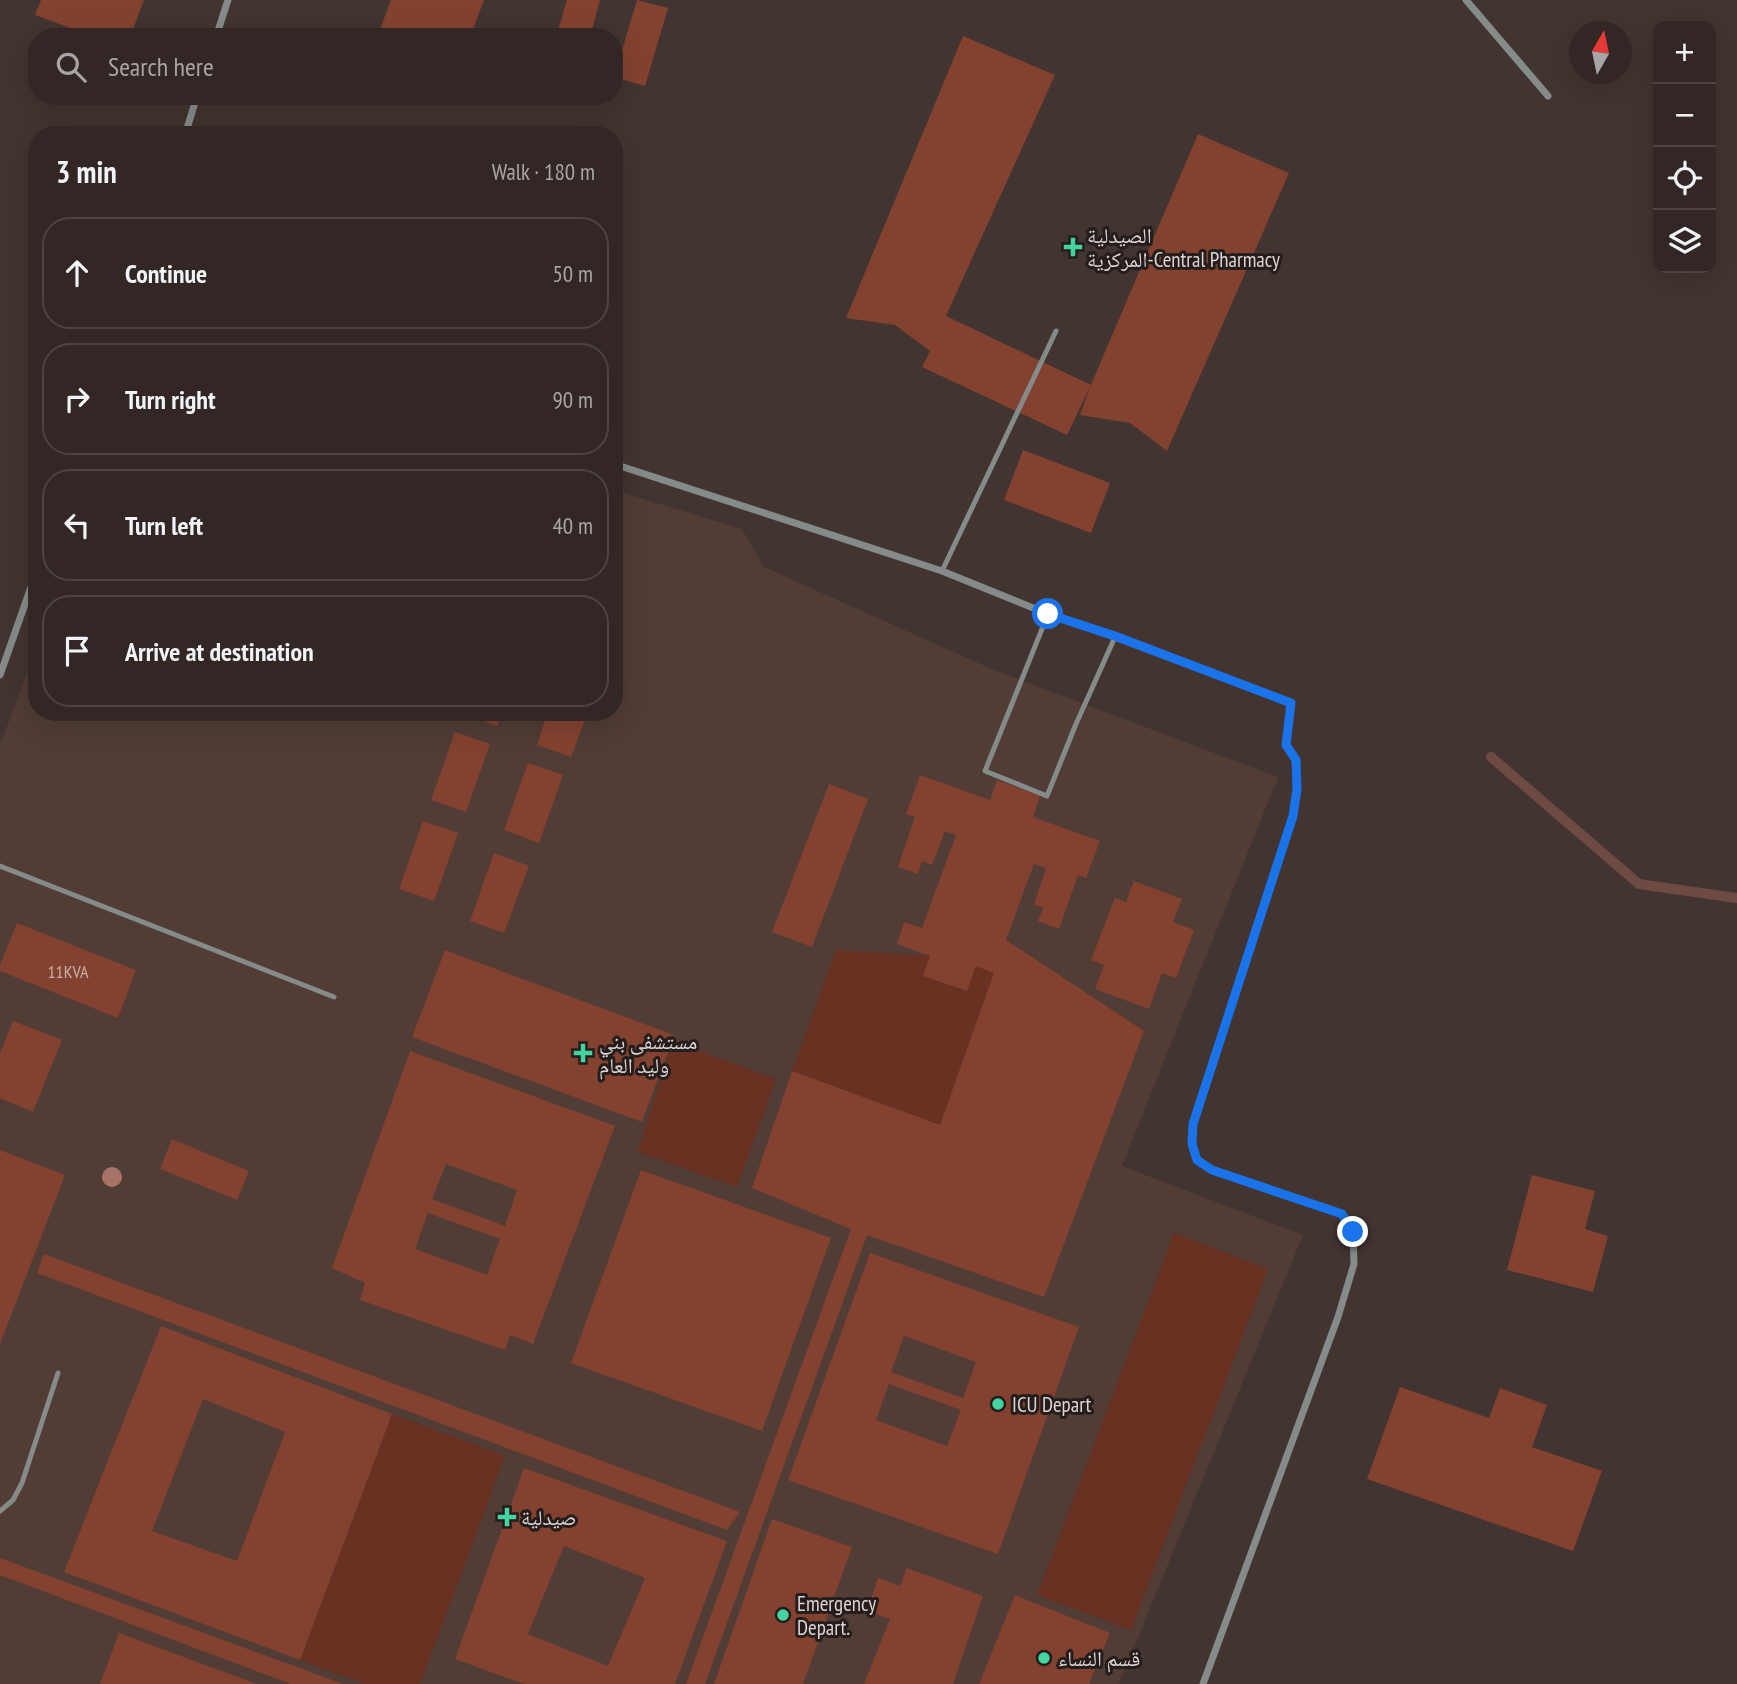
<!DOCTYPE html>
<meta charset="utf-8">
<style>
:root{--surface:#322724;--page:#3d3331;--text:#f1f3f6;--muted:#a8a5a6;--line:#4d4441}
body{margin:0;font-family:"PT Sans Narrow","Noto Naskh Arabic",sans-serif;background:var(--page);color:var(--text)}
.controls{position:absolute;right:21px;top:21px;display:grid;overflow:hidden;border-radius:14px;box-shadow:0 7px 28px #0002}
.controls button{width:63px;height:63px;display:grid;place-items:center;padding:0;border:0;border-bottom:2px solid var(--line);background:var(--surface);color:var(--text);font:35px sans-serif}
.compass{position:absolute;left:1569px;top:21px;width:63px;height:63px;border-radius:50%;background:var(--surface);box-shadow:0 7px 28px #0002;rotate:9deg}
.stop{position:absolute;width:21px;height:21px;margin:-16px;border:5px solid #1a73e8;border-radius:50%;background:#fff}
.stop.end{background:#1a73e8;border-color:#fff;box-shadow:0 2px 7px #0008}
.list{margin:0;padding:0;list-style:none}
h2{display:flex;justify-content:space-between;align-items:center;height:91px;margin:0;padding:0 28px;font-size:30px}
h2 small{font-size:23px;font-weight:400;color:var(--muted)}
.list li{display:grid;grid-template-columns:46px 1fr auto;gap:21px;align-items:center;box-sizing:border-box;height:112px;margin:0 14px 14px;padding:0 14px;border:2px solid var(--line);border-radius:28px}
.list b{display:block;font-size:26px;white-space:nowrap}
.list em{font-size:23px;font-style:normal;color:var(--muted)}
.icon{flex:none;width:38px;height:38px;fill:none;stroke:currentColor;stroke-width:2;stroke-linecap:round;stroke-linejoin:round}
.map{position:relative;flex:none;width:1737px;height:1684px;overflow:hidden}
.search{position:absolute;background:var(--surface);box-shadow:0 7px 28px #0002;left:28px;top:28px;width:595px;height:77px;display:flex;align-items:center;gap:18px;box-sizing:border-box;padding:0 24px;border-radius:28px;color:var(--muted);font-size:26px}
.panel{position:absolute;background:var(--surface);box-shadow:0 7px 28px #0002;left:28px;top:126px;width:595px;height:595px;border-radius:28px}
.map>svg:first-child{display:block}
</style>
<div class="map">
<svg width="1737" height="1684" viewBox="0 0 1737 1684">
<rect width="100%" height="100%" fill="#423430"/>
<path fill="#513c36" d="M 614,490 L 742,529 L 764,567 L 994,670 L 1278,777 L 1122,1166 L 1303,1235 L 1119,1684 L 0,1684 L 0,745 L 37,646 L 37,712 L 614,712 Z"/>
<path fill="#683121" d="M 836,950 L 930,956 L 923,976 L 966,991 L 976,966 L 995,973 L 940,1125 L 792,1071 Z
M 674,1035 L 680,1044 L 776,1079 L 737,1187 L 638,1152 Z
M 1174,1233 L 1268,1269 L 1131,1630 L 1037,1595 Z
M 392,1414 L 505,1456 L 420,1684 L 366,1684 L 300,1660 Z"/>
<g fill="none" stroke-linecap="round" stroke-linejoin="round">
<path stroke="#6d4a42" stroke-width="10" d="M 1491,757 L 1639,884 L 1737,898"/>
</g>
<path fill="#834230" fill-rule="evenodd" d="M 41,0 L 144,0 L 130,37 L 94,37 L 35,15 Z
M 391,0 L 484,0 L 470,37 L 377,37 Z
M 567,0 L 600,0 L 590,37 L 556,37 Z
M 637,0 L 668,8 L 645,86 L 614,77 Z
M 963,36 L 1055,75 L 946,316 L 1091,385 L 1067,435 L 922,367 L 930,351 L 895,325 L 846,318 Z
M 1198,134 L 1289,173 L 1167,451 L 1130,423 L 1080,415 L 1090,387 Z
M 1023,450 L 1110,483 L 1091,533 L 1004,500 Z
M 460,712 L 502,712 L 497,726 Z
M 548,712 L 588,712 L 571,757 L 537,745 Z
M 455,732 L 490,744 L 466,812 L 431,800 Z
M 528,763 L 563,775 L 539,843 L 504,830 Z
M 920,775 L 990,800 L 997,780 L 1040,796 L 1033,817 L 1100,841 L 1086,878 L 1078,875 L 1059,929 L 1038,921 L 1043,908 L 1034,904 L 1046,868 L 1034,864 L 1006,940 L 1144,1031 L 1044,1297 L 867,1235 L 705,1684 L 686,1684 L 851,1229 L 752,1188 L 792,1071 L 940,1125 L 994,973 L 976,966 L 967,991 L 923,976 L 930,956 L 897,944 L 904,922 L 922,928 L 956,835 L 945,831 L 932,865 L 922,861 L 918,874 L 898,867 L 915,817 L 906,814 Z
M 829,784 L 868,799 L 812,947 L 772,932 Z
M 423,821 L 458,833 L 434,901 L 399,889 Z
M 494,853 L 529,866 L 504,933 L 470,921 Z
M 1134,881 L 1182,899 L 1173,922 L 1194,930 L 1176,978 L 1162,973 L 1149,1009 L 1095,989 L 1104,965 L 1091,960 L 1115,898 L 1126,902 Z
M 17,923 L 136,970 L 118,1018 L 0,971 L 0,965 Z
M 445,950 L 674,1035 L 642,1122 L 412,1037 Z
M 13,1021 L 62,1040 L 33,1112 L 0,1098 L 0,1053 Z
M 410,1051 L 615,1126 L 533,1344 L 510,1335 L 505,1350 L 360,1300 L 365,1283 L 332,1268 ZM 446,1164 L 517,1190 L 505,1226 L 432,1199 ZM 428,1213 L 500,1239 L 487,1275 L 415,1249 Z
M 172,1139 L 249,1171 L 237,1200 L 160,1169 Z
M 0,1150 L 65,1175 L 0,1344 Z
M 641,1170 L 831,1238 L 762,1431 L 571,1363 Z
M 1532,1175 L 1595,1191 L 1585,1229 L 1608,1236 L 1593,1292 L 1507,1270 Z
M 870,1253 L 1079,1327 L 998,1554 L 788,1480 ZM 904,1336 L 976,1362 L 963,1398 L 891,1372 ZM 889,1384 L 961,1410 L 947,1446 L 876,1420 Z
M 44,1254 L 740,1512 L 727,1530 L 37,1273 Z
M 161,1326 L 392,1414 L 300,1660 L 64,1572 ZM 203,1399 L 285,1432 L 237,1561 L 152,1531 Z
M 1400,1387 L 1489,1418 L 1500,1388 L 1547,1405 L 1532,1447 L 1602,1471 L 1573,1551 L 1367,1479 Z
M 524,1468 L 727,1541 L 675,1684 L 524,1684 L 455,1659 ZM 564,1546 L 645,1578 L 608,1666 L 528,1634 Z
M 772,1519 L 852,1547 L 803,1684 L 714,1684 Z
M 0,1558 L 343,1684 L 291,1684 L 0,1575 Z
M 907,1568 L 983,1596 L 953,1684 L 864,1684 L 890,1619 L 867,1611 L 878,1578 L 900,1586 Z
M 1015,1595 L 1110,1633 L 1089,1684 L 979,1684 Z
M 119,1633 L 257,1684 L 100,1684 Z"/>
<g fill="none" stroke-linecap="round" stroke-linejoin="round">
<path stroke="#848b88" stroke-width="5" d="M 942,571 L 1056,331
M 1048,614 L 985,771 L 1047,796 L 1076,724 L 1115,637
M 0,866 L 334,997
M 0,1511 L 13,1500 L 22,1483 L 58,1373"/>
<path stroke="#848b88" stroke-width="7" d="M 1466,0 L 1548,96
M 216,37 L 228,0
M 185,135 L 197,96
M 614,464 L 942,571 L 1048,614 L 1115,637 L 1291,703 L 1286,745 L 1296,760 L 1297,789 L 1293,815 L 1193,1124 L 1192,1144 L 1197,1160 L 1211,1170 L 1342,1214 L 1353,1232 L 1354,1264 L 1338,1317 L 1203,1684
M 0,675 L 37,570"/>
</g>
<circle fill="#a67466" cx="112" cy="1177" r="10"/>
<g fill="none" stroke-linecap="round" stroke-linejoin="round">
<path stroke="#1a73e8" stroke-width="9" d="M 1048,614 L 1115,636 L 1291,703 L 1286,745 L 1296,760 L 1297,789 L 1293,816 L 1193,1124 L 1192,1144 L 1197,1160 L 1212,1170 L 1342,1214 L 1353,1232"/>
</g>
<g fill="#43d4a0" stroke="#241d1b" stroke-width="2.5">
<path d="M1069.5 236.5h7v7h7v7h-7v7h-7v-7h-7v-7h7z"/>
<path d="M579.5 1042.5h7v7h7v7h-7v7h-7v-7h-7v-7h7z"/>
<circle cx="998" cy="1404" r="7"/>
<path d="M503.5 1506.5h7v7h7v7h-7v7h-7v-7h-7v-7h7z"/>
<circle cx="783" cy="1615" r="7"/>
<circle cx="1044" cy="1658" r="7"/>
</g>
<g text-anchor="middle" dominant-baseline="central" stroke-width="6" stroke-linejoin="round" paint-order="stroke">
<g font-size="18" fill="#c7b0aa">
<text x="68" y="971">11KVA</text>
</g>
<g font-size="21" fill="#ded5d2" stroke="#241d1b" text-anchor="start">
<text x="1087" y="235">الصيدلية<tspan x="1087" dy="24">المركزية-Central Pharmacy</tspan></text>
<text x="599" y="1041">مستشفى بني<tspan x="599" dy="24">وليد العام</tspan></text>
<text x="1012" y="1404">ICU Depart</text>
<text x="521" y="1517">صيدلية</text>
<text x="797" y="1603">Emergency<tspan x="797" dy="24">Depart.</tspan></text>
<text x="1058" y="1658">قسم النساء</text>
</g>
</g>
</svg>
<div class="controls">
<button>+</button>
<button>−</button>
<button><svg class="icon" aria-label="locate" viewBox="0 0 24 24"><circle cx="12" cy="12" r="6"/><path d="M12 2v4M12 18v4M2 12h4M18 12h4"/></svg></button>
<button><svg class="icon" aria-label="layers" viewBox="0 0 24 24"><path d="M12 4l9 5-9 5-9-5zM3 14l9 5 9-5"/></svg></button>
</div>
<svg class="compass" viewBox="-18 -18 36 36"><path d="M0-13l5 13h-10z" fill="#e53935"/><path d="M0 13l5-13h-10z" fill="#a8a5a6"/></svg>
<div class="stop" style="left:1048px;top:614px"></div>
<div class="stop end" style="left:1353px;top:1232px"></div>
<div class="search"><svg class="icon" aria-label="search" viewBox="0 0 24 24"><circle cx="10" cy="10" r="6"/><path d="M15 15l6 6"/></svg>Search here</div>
<section class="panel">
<h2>3 min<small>Walk · 180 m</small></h2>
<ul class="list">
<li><svg class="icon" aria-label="ahead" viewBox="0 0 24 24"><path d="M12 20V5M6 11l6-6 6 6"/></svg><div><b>Continue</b></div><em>50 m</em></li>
<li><svg class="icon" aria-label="right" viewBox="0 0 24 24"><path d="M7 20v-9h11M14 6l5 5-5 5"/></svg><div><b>Turn right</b></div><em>90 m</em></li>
<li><svg class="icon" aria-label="left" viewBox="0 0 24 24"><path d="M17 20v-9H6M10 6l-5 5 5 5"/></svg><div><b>Turn left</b></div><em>40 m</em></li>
<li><svg class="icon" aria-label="arrive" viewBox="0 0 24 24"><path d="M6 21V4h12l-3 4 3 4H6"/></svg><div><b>Arrive at destination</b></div></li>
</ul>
</section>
</div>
